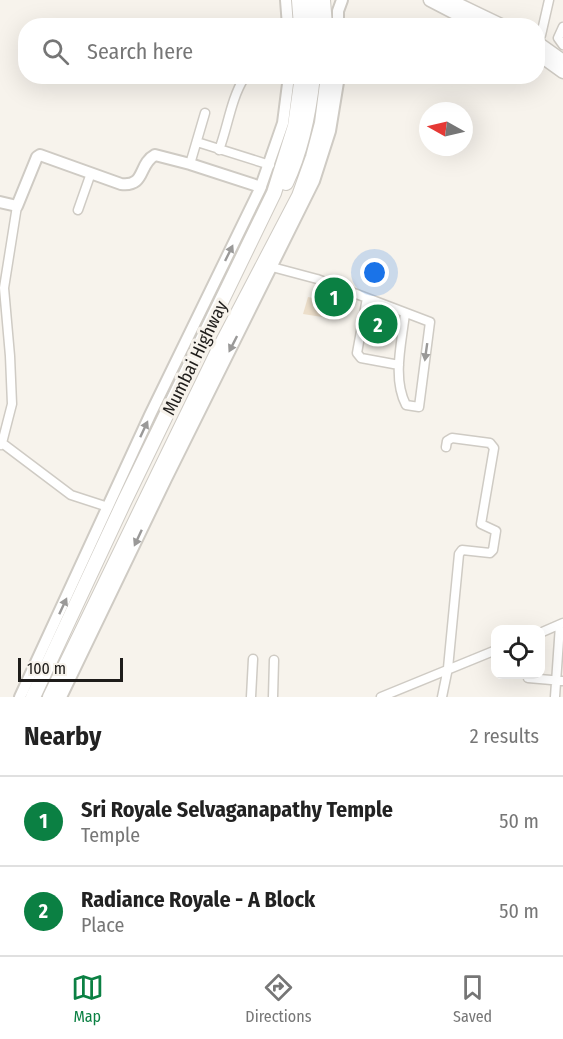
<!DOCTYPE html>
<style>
:root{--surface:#fff;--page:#f6f6f6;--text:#222;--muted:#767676;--line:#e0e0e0;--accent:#0b8043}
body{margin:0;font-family:"Fira Sans Condensed",sans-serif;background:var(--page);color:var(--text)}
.controls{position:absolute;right:18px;bottom:18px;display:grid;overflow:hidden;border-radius:12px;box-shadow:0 6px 24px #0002}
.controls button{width:54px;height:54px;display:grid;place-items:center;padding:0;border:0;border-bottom:2px solid var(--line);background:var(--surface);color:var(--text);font:30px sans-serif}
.compass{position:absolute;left:419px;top:102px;width:54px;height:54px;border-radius:50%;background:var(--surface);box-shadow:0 6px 24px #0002;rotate:278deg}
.scale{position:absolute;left:18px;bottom:15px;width:105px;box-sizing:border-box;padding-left:6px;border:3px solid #1e1c1a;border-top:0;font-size:16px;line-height:21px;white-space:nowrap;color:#1e1c1a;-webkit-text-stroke:4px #f7f3ec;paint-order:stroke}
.you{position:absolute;left:375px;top:273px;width:21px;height:21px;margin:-15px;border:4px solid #fff;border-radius:50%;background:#1a73e8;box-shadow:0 0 0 9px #1a73e833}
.badge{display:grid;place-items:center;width:39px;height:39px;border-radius:50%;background:var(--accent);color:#fff;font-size:20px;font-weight:700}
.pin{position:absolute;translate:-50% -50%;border:3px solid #fff;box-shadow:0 2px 6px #0006}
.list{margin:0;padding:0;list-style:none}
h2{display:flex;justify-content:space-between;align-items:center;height:78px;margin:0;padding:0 24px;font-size:26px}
h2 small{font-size:20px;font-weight:400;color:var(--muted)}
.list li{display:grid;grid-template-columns:39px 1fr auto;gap:18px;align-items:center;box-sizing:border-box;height:90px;padding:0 24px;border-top:2px solid var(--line)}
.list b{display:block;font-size:22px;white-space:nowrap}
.list p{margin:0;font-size:20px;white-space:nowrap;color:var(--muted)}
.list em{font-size:20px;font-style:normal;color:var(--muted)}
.icon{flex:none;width:33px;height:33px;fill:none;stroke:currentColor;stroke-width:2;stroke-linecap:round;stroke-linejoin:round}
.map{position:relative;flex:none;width:563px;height:697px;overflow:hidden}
.search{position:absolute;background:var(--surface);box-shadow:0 6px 24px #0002;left:18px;right:18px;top:18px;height:66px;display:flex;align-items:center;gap:15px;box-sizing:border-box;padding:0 21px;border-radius:24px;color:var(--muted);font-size:22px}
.sheet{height:258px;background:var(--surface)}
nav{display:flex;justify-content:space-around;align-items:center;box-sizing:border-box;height:84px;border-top:2px solid var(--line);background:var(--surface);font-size:16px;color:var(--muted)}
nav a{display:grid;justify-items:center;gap:3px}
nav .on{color:var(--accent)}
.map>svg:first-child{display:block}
</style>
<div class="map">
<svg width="563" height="697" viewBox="0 0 563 697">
<rect width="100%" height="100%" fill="#f7f3ec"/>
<path fill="#ecdeca" d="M 308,297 L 339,303 L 335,319 L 303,314 Z"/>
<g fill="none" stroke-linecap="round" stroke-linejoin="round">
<defs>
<path id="minor" d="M 563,27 L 558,38 L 563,45
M 538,41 L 541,35 L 549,0
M 197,142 L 270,165
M 219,150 C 228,126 231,99 244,78
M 190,164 L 205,113
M 78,210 L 91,173
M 272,267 L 317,279 L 367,298 L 357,353 L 361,358 L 399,365
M 367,298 L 430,322 L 419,407 L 406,405 C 392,378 402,342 405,313
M 2,443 L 12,404 L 10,356 L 4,288 L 17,206
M 1,445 L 2,443 L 71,495 L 108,507
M 540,633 L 563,623
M 528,678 L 563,681
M 251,697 L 253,659
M 273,697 L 274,660
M 381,697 L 496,650
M 442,697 L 448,668 L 459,554 L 462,550 L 490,553 L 493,550 L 496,531 L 481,524 L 494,448 L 490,443 L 452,438 L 447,441 L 446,447
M 555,697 L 560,625"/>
<path id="tertiary" d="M 286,0 L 288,26
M 338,26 L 338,11 L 342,0
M 0,202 L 17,206 L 37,157 L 40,155 L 121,184 C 146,187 138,164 155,155 L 190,164 L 261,187
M 20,697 L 150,415 L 260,189 L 283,123 L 289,76
M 61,697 L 166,479 L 314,181 L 330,131 L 339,76"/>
<path id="primary" d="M 430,0 L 480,26
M 449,0 L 503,26
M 538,43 L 563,61
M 538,54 L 563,72"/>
<path id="trunk" d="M 299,0 L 301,26
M 311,0 L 313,26
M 323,0 L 325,26
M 286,183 C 302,149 309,113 313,76
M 33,697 L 125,500 L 274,193 L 295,126 L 302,76
M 50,697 L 217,353 L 299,196 L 313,157 L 322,123 L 328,76"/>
</defs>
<use href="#minor" stroke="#cfcbc4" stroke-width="11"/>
<use href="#tertiary" stroke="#cfcbc4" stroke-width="14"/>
<use href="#primary" stroke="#cfcbc4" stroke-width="15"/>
<use href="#trunk" stroke="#cfcbc4" stroke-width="16"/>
<use href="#minor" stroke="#fff" stroke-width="8"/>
<use href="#tertiary" stroke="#fff" stroke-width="10"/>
<use href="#primary" stroke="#fff" stroke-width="12"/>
<use href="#trunk" stroke="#fff" stroke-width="14"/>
</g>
<defs><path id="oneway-solid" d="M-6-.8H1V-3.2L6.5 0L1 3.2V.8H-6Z" transform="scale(1.5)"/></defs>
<g fill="#9a9998">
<use href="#oneway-solid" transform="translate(229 253) rotate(-64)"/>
<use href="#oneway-solid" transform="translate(233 344) rotate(117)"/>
<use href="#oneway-solid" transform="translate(426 352) rotate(98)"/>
<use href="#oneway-solid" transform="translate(144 429) rotate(-65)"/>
<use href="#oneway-solid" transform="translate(138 538) rotate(115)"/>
<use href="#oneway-solid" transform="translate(63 606) rotate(-65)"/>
</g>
<g text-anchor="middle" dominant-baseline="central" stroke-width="6" stroke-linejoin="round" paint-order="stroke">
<g font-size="18" fill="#1e1c1a" stroke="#f7f3ec">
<text transform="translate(195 358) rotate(-64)">Mumbai Highway</text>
</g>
</g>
</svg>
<div class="controls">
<button><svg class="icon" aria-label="locate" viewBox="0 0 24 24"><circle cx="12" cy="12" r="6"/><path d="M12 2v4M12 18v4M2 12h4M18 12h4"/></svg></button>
</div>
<svg class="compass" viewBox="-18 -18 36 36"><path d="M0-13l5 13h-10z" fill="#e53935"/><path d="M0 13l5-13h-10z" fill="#767676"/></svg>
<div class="scale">100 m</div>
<div class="you"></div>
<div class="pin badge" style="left:334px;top:297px">1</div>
<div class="pin badge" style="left:378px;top:324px">2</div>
<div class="search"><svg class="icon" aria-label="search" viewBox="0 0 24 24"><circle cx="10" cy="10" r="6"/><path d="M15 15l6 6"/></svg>Search here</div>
</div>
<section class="sheet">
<h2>Nearby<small>2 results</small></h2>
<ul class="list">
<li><span class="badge">1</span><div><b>Sri Royale Selvaganapathy Temple</b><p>Temple</p></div><em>50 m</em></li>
<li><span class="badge">2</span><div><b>Radiance Royale - A Block</b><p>Place</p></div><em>50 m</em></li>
</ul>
</section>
<nav>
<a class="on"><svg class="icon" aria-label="map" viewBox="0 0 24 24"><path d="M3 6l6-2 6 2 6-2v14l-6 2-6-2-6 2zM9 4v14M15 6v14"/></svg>Map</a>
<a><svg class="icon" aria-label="directions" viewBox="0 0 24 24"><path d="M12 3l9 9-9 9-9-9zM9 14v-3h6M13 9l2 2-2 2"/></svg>Directions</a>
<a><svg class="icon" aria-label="saved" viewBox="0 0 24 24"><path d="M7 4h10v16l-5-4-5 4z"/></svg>Saved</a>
</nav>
